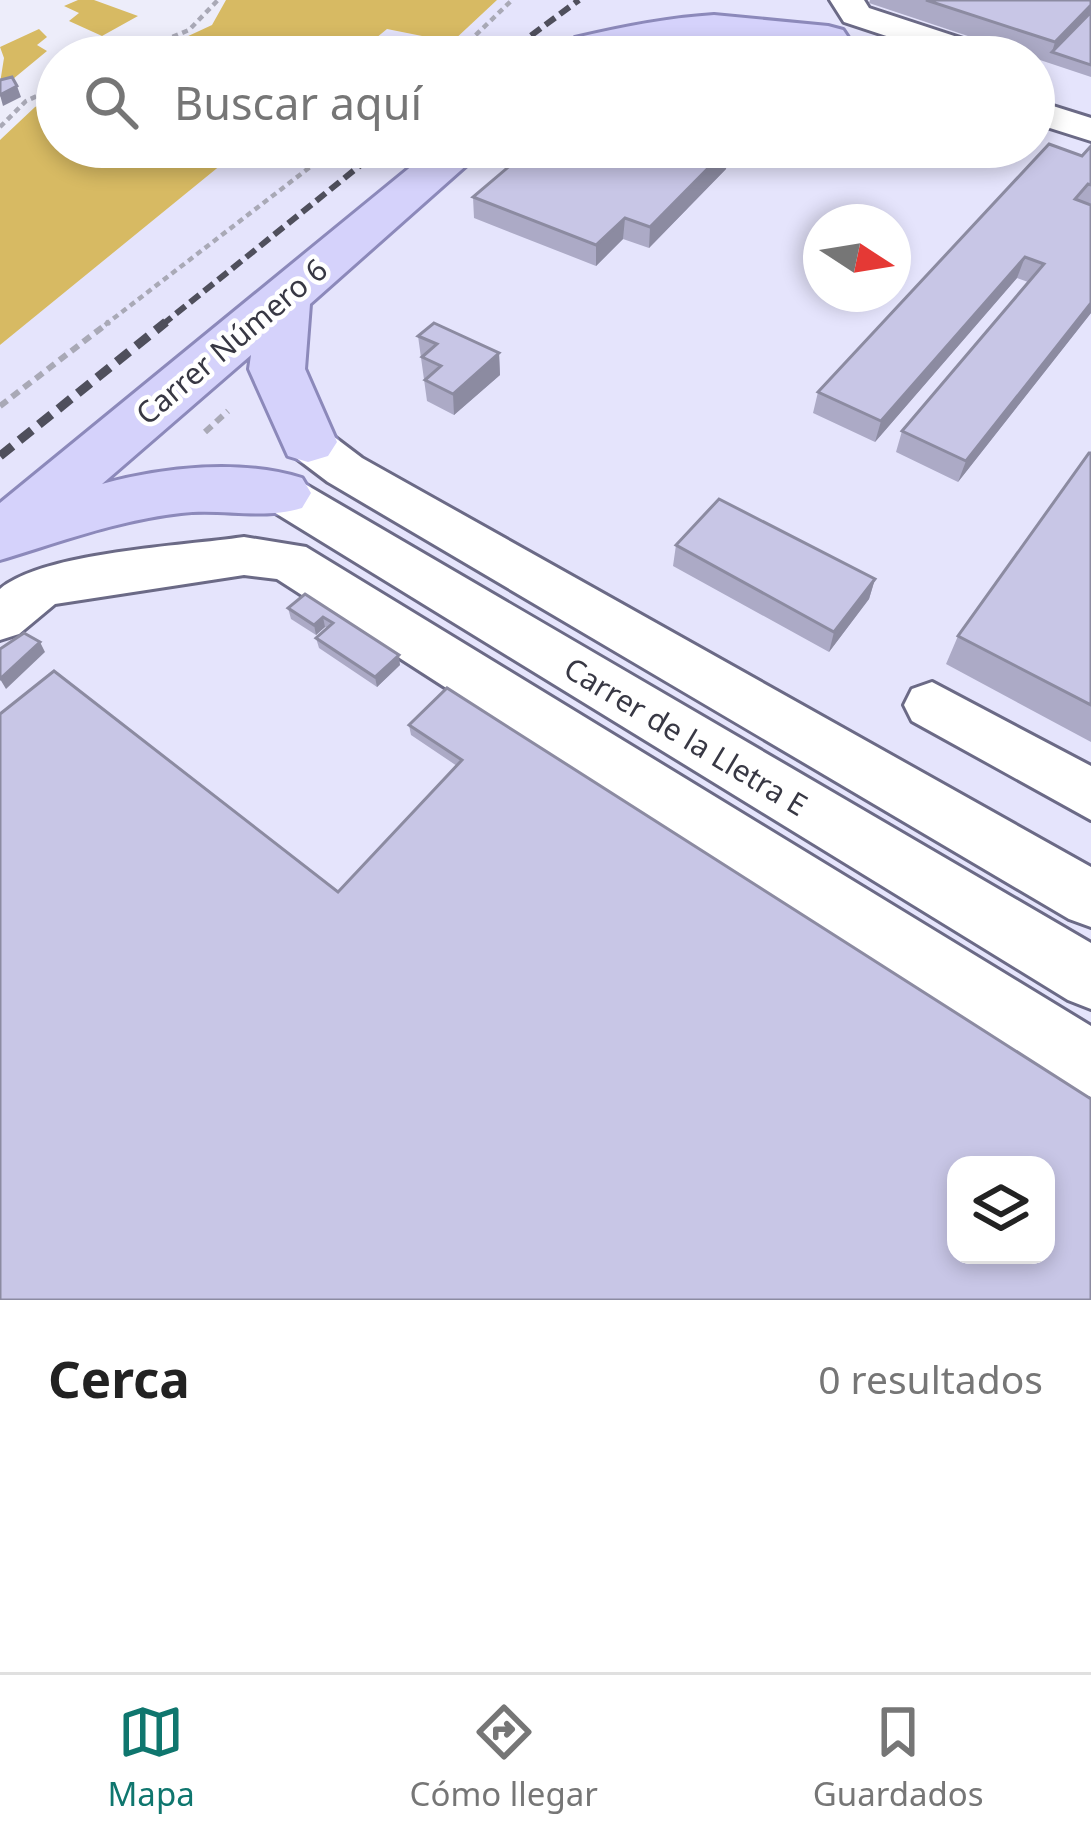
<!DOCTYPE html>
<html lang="es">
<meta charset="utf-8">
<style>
:root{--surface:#fff;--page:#f2f2f2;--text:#222;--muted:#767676;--line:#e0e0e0;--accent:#0f766e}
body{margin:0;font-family:"Noto Sans",sans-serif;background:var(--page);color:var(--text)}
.controls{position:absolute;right:36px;bottom:36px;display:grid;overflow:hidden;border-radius:24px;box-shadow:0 6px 18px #0003}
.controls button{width:108px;height:108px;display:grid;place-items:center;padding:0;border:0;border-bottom:3px solid var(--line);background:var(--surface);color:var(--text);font:60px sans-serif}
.compass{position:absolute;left:803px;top:204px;width:108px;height:108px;border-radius:50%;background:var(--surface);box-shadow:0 6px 18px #0003;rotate:102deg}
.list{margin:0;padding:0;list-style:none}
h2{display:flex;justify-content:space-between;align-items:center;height:156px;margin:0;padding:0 48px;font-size:51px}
h2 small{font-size:39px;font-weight:400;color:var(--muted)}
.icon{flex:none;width:66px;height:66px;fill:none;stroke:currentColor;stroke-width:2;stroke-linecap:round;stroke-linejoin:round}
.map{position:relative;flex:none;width:1091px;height:1300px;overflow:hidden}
.search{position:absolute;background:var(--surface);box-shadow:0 6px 18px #0003;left:36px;right:36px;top:36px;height:132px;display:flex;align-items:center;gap:30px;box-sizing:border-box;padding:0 42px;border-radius:66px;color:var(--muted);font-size:45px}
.sheet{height:372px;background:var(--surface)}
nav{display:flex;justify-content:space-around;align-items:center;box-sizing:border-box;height:168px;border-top:3px solid var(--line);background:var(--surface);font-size:33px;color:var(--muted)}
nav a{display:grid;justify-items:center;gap:6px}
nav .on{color:var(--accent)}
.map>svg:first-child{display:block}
</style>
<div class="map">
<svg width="1091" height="1300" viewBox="0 0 1091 1300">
<rect width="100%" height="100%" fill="#ededfa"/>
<path fill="#e5e4fc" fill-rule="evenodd" d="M 497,0 L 1091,0 L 1091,1300 L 0,1300 L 0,345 L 243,147 L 1034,147 L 1034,57 L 353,57 L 387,29 L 452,42 ZM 821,222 L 893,222 L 893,294 L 821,294 ZM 956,1165 L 1046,1165 L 1046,1255 L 956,1255 Z"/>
<path fill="#d7ba63" d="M 78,0 L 94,0 L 138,16 L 102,36 L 69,21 L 79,13 L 64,6 Z
M 226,0 L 497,0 L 452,42 L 387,29 L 353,57 L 143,57 L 212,25 Z
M 39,29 L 47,37 L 37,45 L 47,51 L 7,84 L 0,83 L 4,58 L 0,47 Z
M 57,97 L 57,147 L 243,147 L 0,345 L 0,140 L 35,107 Z"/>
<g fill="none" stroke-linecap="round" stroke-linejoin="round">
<defs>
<path id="minor" d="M 830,0 L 864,0 L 869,8 L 997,50 L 1003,57 L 950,57 L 844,22 Z
M 1034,100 L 1091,118 L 1091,141 L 1034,123 Z
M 308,425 L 325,430 L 362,458 L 1091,867 L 1091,927 L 1069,919 L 328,482 L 291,454 L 284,442 L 291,430 Z
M 281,475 L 298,480 L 1091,943 L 1091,1009 L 1068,1000 L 264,506 L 256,493 L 264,480 Z
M 244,537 L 306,547 L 1091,1026 L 1091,1097 L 1067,1088 L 277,579 L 244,575 L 55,604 L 19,634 L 0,640 L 0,589 C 44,552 183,546 244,537 Z
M 932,682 L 1091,766 L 1091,820 L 912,721 L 904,705 L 912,689 Z"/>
<path id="major" d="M 714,15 L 828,26 L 843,30 L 849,39 L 843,48 L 828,52 L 714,41 L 579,57 L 569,47 L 575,38 C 621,27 667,18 714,15 Z
M 435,147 L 487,147 L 310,304 L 305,369 L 337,442 L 328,456 L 308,462 L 288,456 L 249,369 L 251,355 L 102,484 C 164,467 240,459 302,478 L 311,493 L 302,508 C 262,520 222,508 181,513 C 118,520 60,542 0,560 L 0,503 Z"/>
</defs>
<use href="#minor" stroke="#6b6a86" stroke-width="6"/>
<use href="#major" stroke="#8c89ba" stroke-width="6"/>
<path stroke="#a9a9b6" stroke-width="4.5" stroke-dasharray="6 4.5" stroke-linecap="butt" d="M 124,57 L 189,30 L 218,0
M 453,57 L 512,0
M 0,127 L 26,101 L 57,87
M 105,325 L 336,147"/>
<path stroke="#a9a9b6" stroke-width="6" stroke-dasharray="9 6" stroke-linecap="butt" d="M 0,406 L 109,322
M 205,432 L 228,411"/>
<use href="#minor" fill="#fff" fill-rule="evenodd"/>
<use href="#major" fill="#d5d2fb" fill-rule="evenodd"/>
<path stroke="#4f4f5c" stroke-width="6" stroke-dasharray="12 6" stroke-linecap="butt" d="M 502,57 L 579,0
M 162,325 L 383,147"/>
<path stroke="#4f4f5c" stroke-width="9" stroke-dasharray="16 9" stroke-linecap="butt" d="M 0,456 L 166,322"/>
</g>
<path fill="#acaac6" d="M 870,0 L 1091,0 L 1091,77 L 869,3 Z
M 109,43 L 112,54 L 106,57 L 86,57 L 83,47 Z
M 1091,146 L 1091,313 L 958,482 L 896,452 L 902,431 L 1028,282 L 1017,278 L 875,442 L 813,413 L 818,392 Z
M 729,147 L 726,169 L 649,248 L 623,239 L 596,266 L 474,218 L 473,197 Z
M 418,336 L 499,353 L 500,375 L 454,415 L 427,401 Z
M 1091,453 L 1091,742 L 946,664 L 958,636 Z
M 676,545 L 875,579 L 869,599 L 829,652 L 673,566 Z
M 305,594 L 400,665 L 377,687 L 319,648 L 316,638 L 327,628 L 325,627 L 316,635 L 291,619 L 288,608 Z
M 409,725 L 1091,1099 L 338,892 L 457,766 L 411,735 Z"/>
<path fill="#8c8ba1" d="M 1091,5 L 1091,19 L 1052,52 L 1055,42 Z
M 109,43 L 112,54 L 106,57 L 95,57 L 93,52 Z
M 17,86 L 21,97 L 3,106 L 0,95 Z
M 729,147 L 726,169 L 649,248 L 650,227 Z
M 625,218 L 623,239 L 596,266 L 596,245 Z
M 1025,257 L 1017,278 L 875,442 L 881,421 Z
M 1091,303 L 1091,313 L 958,482 L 966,461 Z
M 499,353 L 500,375 L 454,415 L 453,394 Z
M 875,579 L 869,599 L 829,652 L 834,632 Z
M 323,617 L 325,627 L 316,635 L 314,625 Z
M 40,642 L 45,652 L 6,689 L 0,679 Z
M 399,655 L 400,665 L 377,687 L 375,677 Z"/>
<path fill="#c8c6e6" stroke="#8c8ba1" stroke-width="3" fill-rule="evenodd" d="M 926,0 L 1091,0 L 1091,5 L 1055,42 Z
M 1091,12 L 1091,65 L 1052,52 Z
M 100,39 L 109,43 L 93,52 L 83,47 Z
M 12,77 L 17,86 L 0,95 L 0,80 Z
M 1049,144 L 1082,156 L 1091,146 L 1091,185 L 1088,184 L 1075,199 L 1091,205 L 1091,303 L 966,461 L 902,431 L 1044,264 L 1025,257 L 881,421 L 818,392 Z
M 532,147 L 729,147 L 650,227 L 625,218 L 596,245 L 473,197 Z
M 434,323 L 499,353 L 453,394 L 425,380 L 441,366 L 422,357 L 437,344 L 418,336 Z
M 1089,453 L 1091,453 L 1091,705 L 958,636 Z
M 719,499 L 875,579 L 834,632 L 676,545 Z
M 305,594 L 399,655 L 375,677 L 316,638 L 333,623 L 323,617 L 314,625 L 288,608 Z
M 24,633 L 40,642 L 0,679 L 0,649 Z
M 54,671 L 338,892 L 462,760 L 409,725 L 447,688 L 1091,1099 L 1091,1300 L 0,1300 L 0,714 ZM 956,1165 L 1046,1165 L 1046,1255 L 956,1255 Z"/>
<g text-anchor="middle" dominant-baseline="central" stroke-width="9" stroke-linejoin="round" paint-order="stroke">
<g font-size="30" fill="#383844" stroke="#fff">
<text transform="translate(231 341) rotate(-40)">Carrer Número 6</text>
<text transform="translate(686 736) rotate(31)">Carrer de la Lletra E</text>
</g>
</g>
</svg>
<div class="controls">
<button><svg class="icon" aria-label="layers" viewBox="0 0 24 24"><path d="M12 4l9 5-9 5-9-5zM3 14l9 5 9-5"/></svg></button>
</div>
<svg class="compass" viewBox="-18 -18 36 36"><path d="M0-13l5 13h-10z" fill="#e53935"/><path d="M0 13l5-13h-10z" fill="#767676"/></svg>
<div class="search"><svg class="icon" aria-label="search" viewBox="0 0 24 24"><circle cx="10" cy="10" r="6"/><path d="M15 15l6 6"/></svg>Buscar aquí</div>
</div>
<section class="sheet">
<h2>Cerca<small>0 resultados</small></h2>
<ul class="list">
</ul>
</section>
<nav>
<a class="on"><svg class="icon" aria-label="map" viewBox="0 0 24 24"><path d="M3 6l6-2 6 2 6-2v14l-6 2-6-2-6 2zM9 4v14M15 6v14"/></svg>Mapa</a>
<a><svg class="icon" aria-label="directions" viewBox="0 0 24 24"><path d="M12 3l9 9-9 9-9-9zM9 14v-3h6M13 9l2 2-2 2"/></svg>Cómo llegar</a>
<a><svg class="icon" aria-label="saved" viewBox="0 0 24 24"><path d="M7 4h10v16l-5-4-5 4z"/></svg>Guardados</a>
</nav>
